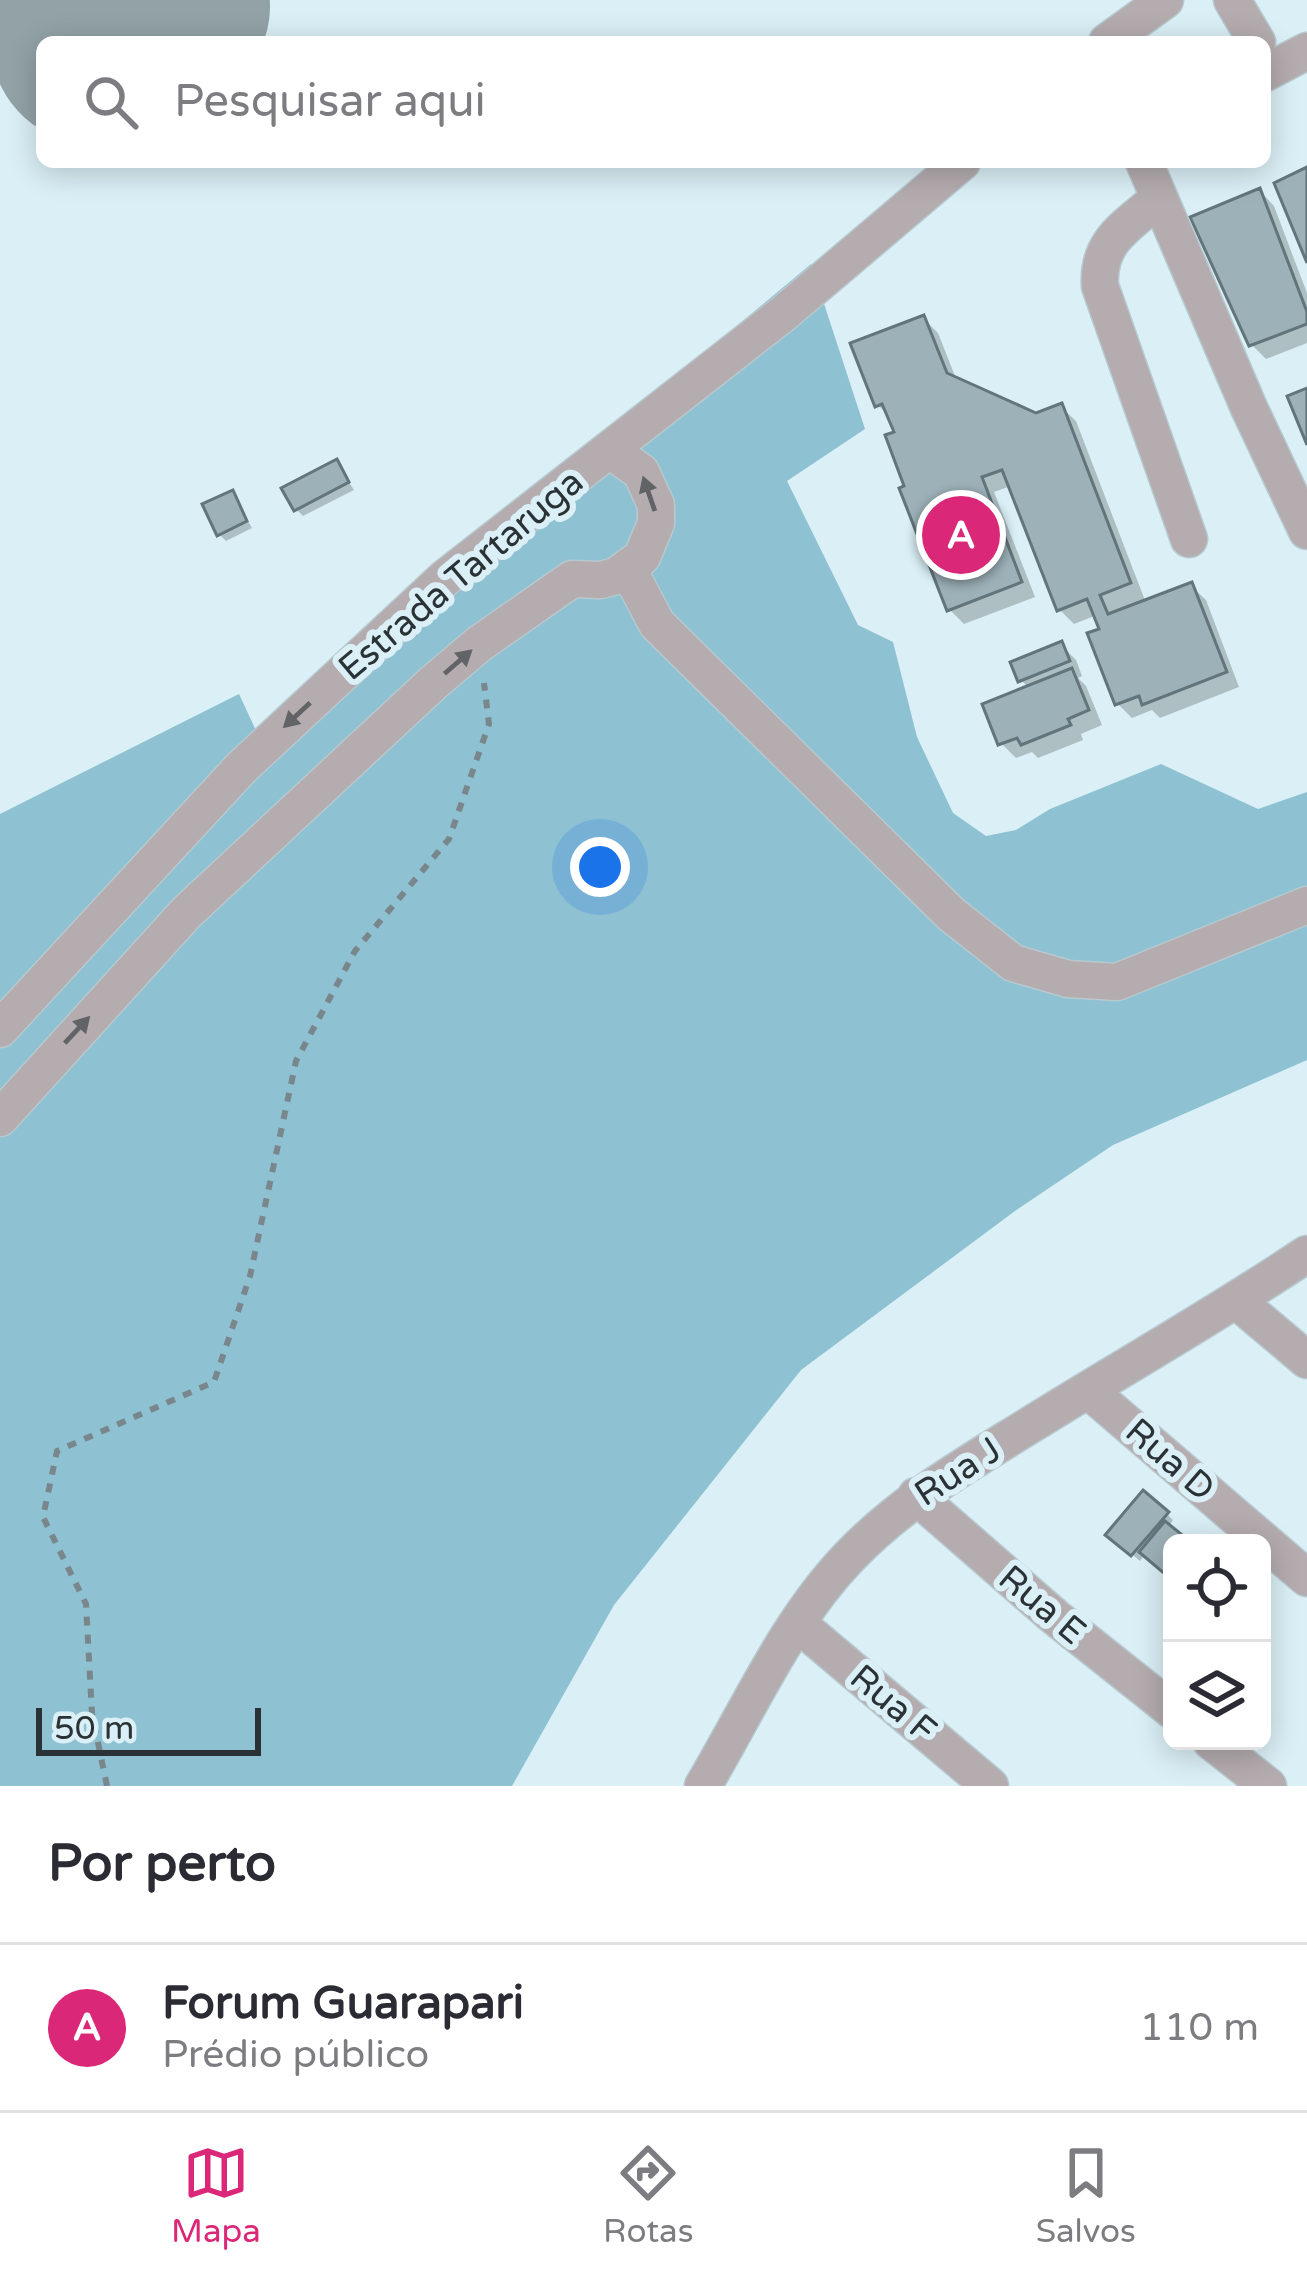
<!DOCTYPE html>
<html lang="pt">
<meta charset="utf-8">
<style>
:root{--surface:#fff;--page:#f2f2f3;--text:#2b2b33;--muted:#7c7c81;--line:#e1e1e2;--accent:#db2777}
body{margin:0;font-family:"Varela Round",sans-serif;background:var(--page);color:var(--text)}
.controls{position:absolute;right:36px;bottom:36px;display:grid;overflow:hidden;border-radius:18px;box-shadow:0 6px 30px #0003}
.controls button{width:108px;height:108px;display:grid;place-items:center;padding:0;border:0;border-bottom:3px solid var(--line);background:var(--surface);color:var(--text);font:60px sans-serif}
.scale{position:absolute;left:36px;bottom:30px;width:225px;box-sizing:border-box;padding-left:12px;border:6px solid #2a3235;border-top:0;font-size:33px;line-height:42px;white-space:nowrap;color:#2a3235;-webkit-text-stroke:9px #daeff6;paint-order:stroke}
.you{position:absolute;left:600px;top:867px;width:42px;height:42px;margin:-30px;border:9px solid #fff;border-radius:50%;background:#1a73e8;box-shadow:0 0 0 18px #1a73e833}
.badge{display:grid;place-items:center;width:78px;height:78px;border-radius:50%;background:var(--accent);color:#fff;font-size:39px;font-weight:700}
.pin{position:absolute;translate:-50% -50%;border:6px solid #fff;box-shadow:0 3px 12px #0006}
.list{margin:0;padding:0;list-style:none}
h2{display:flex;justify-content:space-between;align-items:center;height:156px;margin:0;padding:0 48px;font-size:51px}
h2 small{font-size:39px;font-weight:400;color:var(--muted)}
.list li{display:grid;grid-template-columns:78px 1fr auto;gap:36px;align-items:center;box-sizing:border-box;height:168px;padding:0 48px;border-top:3px solid var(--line)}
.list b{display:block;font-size:45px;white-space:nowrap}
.list p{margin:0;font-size:39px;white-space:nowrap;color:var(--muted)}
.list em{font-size:39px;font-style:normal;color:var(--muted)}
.icon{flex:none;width:66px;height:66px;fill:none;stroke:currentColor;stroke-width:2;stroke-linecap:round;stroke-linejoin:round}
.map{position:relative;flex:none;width:1307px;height:1786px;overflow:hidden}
.search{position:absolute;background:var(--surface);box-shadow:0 6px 30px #0003;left:36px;right:36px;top:36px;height:132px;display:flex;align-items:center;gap:30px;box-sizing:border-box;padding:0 42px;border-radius:18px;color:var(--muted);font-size:45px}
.sheet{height:324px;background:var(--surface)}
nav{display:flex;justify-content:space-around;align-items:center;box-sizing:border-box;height:168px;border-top:3px solid var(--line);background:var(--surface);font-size:33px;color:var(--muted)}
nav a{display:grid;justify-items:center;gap:6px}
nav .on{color:var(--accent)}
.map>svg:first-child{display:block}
</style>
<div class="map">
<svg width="1307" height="1786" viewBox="0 0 1307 1786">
<rect width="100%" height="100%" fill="#daeff6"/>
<path fill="#8ec1d1" d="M 811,264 L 865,429 L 787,481 L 858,625 L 893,642 L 917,737 L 953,813 L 986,836 L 1016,830 L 1050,809 L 1161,764 L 1258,809 L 1307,792 L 1307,1060 L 1113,1145 L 1015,1211 L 801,1370 L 614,1605 L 512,1786 L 0,1786 L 0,814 L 239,694 L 259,737 L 454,562 Z"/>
<path fill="#0003" d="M 1260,191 L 1274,206 L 1307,293 L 1307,343 L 1266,359 L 1251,344 Z
M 923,318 L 938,333 L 957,381 L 1036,416 L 1061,407 L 1076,421 L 1146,603 L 1191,586 L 1206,600 L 1239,687 L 1160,718 L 1152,710 L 1132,718 L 1117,703 L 1097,615 L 1074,624 L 1059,609 L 1011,486 L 994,492 L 1035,597 L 964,624 L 949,609 L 908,487 L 898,434 L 892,419 L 878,405 Z
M 336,462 L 354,490 L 303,516 L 297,510 Z
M 232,494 L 252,528 L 226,541 L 219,534 Z
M 1061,645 L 1076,660 L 1082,676 L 1078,678 L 1086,686 L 1102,725 L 1081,734 L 1083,740 L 1038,758 L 1032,752 L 1016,758 L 1001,743 L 1029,688 L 1021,680 Z
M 1167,1514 L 1173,1520 L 1168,1527 L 1188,1543 L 1172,1543 L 1172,1578 L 1145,1554 L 1140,1561 L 1116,1541 Z"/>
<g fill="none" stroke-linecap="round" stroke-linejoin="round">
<path stroke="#92a2a7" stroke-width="204" d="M 93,42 L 168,6"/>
</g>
<path fill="#9db1b8" stroke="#62757b" stroke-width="3" d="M 1307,167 L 1307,263 L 1274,183 Z
M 1260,188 L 1307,312 L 1307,324 L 1249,346 L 1190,217 Z
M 924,315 L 947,373 L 1036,413 L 1062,403 L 1131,583 L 1100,595 L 1108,614 L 1192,582 L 1227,672 L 1142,705 L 1139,696 L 1115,705 L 1087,633 L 1099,629 L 1087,599 L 1057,611 L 1002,470 L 982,477 L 1022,582 L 947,611 L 899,488 L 904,486 L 885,435 L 894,432 L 882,404 L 875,407 L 850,343 Z
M 1307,388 L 1307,445 L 1287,396 Z
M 337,459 L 349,482 L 294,511 L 281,488 Z
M 233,490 L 247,521 L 217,536 L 202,504 Z
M 1062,641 L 1070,661 L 1018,682 L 1010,662 Z
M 1072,668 L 1089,710 L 1068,719 L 1071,725 L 1021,745 L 1017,738 L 998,745 L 982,704 Z
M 1143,1490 L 1169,1512 L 1131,1556 L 1105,1535 Z
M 1165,1521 L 1192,1543 L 1172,1543 L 1172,1568 L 1166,1575 L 1139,1552 Z"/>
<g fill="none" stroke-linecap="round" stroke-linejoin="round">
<defs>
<path id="minor" d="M 1232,0 L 1257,42
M 1107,42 L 1165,0
M 1265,73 L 1307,51
M 1144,162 L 1249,408 L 1307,531
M 1159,198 C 1128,226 1097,240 1100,286 L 1189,539
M 628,569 L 657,624 L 951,914 L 1013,963 L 1068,979 L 1117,982 L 1307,905
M 0,1029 L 241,768 L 445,578 L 784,313 L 962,162
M 0,1118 L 187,912 L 433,683 L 479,644 L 572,579 L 601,580 L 616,576 L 642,557 L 656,523 L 656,505 L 641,472 L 611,451
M 1237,1301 L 1307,1360
M 1088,1390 L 1307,1578
M 916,1496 L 1055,1617 L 1172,1710
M 797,1623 L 990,1786
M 1211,1741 L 1268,1786
M 703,1786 C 749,1709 787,1621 850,1556 C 902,1502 964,1466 1027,1427 C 1120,1369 1216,1315 1307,1254"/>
</defs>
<use href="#minor" stroke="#b7c9cf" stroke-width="39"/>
<path stroke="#79878c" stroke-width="6" stroke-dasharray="9 9" stroke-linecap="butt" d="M 107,1786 L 92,1714 L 86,1604 L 43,1517 L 57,1451 L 214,1382 L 250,1276 L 296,1061 L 355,951 L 449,839 L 489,724 L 484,683"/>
<use href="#minor" stroke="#b4acaf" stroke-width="36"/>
</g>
<defs><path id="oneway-solid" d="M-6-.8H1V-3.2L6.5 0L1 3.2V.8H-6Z" transform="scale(3)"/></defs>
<g fill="#616366">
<use href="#oneway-solid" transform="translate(649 494) rotate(-109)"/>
<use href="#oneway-solid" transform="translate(458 662) rotate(-41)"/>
<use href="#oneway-solid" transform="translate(297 715) rotate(137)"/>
<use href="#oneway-solid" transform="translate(77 1030) rotate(-47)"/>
</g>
<g text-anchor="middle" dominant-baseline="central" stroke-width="12" stroke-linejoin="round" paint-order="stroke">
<g font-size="36" fill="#2a3235" stroke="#daeff6">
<text transform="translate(461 575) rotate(-40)">Estrada Tartaruga</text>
<text transform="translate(1170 1460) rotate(41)">Rua D</text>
<text transform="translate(958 1472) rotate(-33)">Rua J</text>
<text transform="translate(1042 1605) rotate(40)">Rua E</text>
<text transform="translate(893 1704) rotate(40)">Rua F</text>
</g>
</g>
</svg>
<div class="controls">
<button><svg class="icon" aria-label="locate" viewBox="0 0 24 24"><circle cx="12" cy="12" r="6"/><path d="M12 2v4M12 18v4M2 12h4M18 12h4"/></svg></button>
<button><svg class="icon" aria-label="layers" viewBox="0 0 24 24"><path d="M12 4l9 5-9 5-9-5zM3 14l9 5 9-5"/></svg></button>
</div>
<div class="scale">50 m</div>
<div class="you"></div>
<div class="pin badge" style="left:961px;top:535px">A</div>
<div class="search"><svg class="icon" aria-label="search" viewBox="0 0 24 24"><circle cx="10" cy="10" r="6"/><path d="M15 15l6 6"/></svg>Pesquisar aqui</div>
</div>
<section class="sheet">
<h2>Por perto<small></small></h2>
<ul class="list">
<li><span class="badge">A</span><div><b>Forum Guarapari</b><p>Prédio público</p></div><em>110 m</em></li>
</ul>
</section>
<nav>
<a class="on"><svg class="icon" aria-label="map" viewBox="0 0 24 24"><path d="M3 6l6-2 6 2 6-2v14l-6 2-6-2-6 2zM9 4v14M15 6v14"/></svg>Mapa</a>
<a><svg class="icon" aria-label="directions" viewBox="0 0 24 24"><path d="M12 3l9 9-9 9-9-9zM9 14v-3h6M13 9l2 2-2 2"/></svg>Rotas</a>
<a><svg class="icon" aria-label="saved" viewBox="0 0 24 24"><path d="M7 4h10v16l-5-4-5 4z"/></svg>Salvos</a>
</nav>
